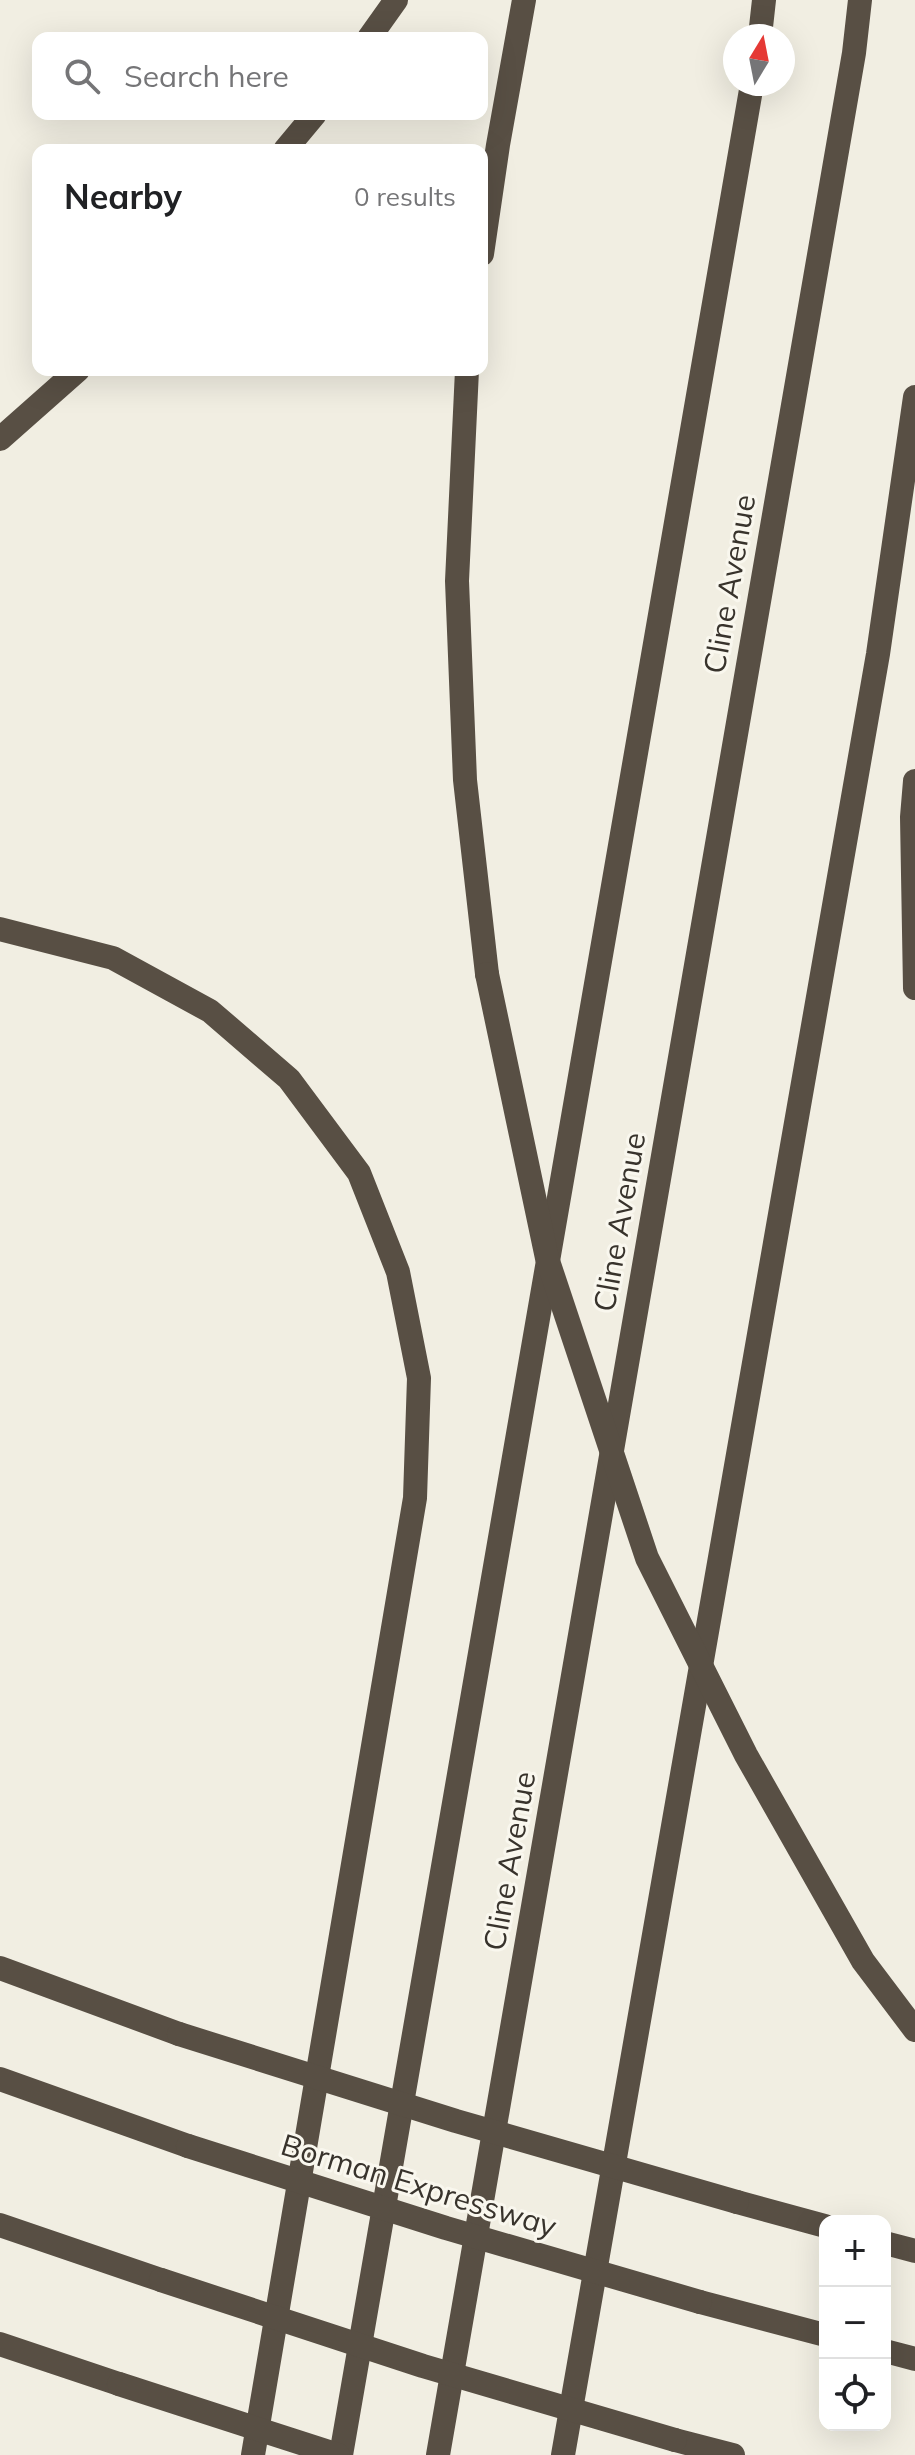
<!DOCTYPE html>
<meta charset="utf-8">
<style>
:root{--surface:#fff;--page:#f6f6f6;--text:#202124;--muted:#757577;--line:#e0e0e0}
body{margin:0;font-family:Mulish,sans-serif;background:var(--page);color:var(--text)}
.controls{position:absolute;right:24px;bottom:24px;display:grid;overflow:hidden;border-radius:16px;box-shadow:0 8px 32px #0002}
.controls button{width:72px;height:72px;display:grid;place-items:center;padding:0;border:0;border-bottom:2px solid var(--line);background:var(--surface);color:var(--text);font:40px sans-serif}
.compass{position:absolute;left:723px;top:24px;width:72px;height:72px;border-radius:50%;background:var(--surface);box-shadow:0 8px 32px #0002;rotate:10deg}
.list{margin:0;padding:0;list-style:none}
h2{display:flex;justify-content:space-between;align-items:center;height:104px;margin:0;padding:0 32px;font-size:34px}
h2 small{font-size:26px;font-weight:400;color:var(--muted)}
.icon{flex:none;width:44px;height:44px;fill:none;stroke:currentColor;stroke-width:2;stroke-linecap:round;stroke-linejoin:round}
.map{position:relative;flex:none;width:915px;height:2455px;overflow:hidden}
.search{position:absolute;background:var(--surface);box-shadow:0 8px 32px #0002;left:32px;top:32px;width:456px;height:88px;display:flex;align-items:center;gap:20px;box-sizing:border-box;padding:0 28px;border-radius:16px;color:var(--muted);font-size:30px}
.panel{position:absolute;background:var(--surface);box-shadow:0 8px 32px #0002;left:32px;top:144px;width:456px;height:232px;border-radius:16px}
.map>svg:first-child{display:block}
</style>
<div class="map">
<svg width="915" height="2455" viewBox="0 0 915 2455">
<rect width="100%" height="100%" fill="#f1eee2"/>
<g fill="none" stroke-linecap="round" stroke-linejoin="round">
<path stroke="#584f44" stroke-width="24" d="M 760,36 L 764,0
M 369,38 L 396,0
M 285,150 L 315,114
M 482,254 L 498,145 L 524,0
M 467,370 L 457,581 L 465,780 L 487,974
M 0,439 L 78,370
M 915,781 L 912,817 L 915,988
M 0,929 L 113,958 L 210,1011 L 289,1079 L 359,1173 L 398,1272 L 419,1378 L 415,1498 L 253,2455
M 0,1968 L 179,2034
M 0,2079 L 188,2146
M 737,2202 L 825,2226
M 0,2225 L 161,2280
M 885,2243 L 915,2251
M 700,2302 L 825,2335
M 0,2344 L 119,2384
M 885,2351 L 915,2359
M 675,2440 L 733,2455
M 341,2455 L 752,84
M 438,2455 L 854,53 L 860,0
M 563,2455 L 878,654 L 915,397"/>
<path stroke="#584f44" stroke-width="24" d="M 487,974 L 547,1258 L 647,1558 L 746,1755 L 863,1961 L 915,2030
M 179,2034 L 456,2121 L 737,2202
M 188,2146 L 446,2228 L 700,2302
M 161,2280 L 423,2366 L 675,2440
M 119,2384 L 338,2455"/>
</g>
<g text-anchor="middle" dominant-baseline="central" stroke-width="6" stroke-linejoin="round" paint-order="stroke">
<g font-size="30" fill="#38332c" stroke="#f9f7ee">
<text transform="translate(729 584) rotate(-80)">Cline Avenue</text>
<text transform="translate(619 1222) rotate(-80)">Cline Avenue</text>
<text transform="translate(509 1861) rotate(-80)">Cline Avenue</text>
<text transform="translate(419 2185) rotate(17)">Borman Expressway</text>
</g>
</g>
</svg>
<div class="controls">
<button>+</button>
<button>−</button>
<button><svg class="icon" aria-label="locate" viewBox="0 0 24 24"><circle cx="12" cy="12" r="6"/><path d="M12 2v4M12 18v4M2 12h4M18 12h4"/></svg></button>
</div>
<svg class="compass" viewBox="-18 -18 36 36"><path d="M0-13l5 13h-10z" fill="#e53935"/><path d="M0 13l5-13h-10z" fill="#757577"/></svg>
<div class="search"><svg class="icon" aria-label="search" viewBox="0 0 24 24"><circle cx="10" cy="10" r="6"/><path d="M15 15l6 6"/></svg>Search here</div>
<section class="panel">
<h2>Nearby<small>0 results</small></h2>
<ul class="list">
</ul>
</section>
</div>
